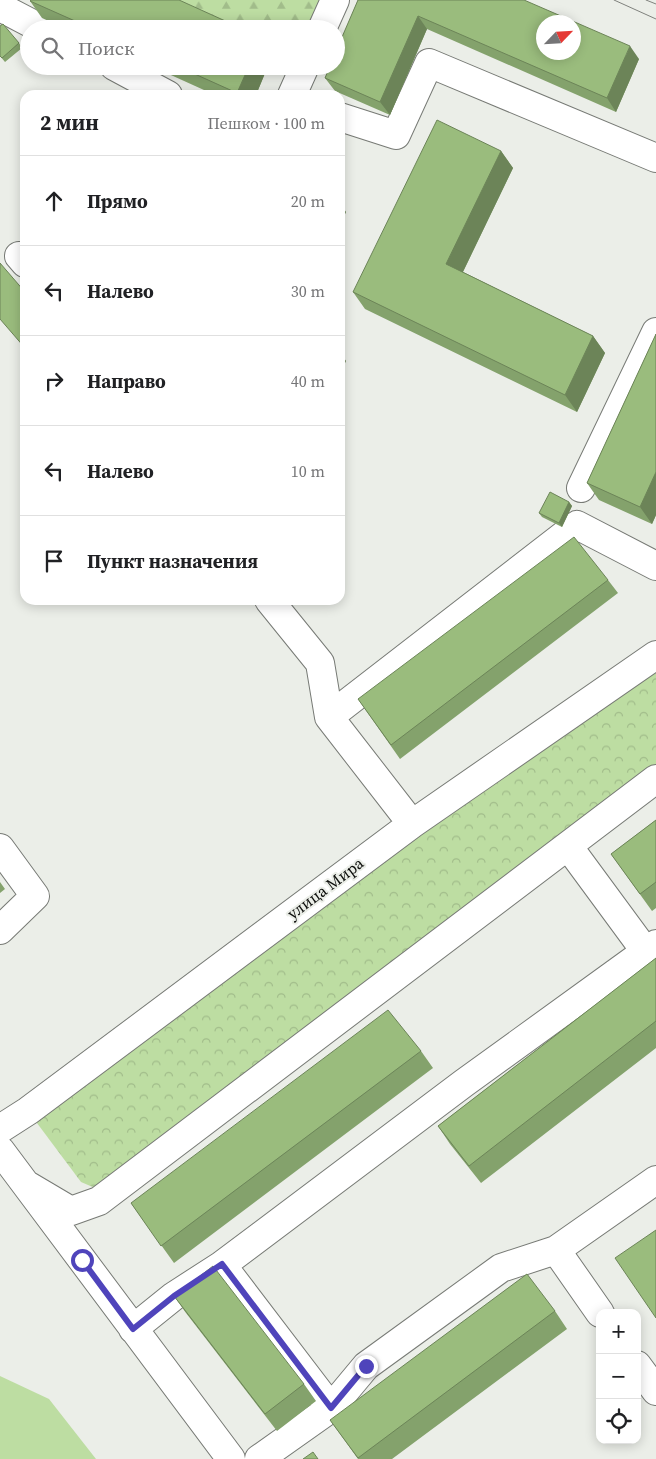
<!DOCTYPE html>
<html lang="ru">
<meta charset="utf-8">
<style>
:root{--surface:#fff;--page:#f6f6f6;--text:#202124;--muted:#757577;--line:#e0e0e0}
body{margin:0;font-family:"Source Serif 4",serif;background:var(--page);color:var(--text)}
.controls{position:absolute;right:15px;bottom:15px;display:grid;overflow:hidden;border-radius:10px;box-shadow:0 2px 12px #0003}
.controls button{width:45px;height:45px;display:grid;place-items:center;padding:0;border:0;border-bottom:1px solid var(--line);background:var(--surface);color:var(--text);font:25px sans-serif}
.compass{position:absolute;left:536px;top:15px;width:45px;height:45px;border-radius:50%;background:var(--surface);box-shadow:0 2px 12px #0003;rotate:65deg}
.stop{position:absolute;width:15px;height:15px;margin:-11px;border:4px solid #4f44bb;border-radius:50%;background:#fff}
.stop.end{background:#4f44bb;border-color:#fff;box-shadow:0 1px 5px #0008}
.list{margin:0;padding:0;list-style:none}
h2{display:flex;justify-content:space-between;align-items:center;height:65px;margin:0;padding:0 20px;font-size:21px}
h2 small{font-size:16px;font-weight:400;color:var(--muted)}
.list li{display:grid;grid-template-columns:32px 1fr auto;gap:15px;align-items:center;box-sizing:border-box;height:90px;padding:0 20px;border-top:1px solid var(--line)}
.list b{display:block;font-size:19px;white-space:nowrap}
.list em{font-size:16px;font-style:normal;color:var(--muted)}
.icon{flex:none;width:28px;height:28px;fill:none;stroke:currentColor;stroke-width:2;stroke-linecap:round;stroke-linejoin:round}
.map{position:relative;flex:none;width:656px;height:1459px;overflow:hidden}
.search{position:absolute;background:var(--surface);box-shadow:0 2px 12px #0003;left:20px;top:20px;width:325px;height:55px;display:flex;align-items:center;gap:12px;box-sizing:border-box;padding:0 18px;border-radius:28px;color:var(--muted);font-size:19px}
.panel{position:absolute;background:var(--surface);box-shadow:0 2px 12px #0003;left:20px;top:90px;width:325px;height:515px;border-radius:15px}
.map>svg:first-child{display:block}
</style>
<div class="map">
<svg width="656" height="1459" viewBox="0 0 656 1459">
<defs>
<pattern id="forest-firs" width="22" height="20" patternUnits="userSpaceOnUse" patternTransform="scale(1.25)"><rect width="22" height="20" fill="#bddda2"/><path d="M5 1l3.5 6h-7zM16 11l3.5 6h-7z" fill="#a1bc8a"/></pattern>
<pattern id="park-crowns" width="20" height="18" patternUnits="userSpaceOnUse" patternTransform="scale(1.25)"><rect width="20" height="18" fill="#bddda2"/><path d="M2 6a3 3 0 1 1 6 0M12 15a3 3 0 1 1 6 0" fill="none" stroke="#a1bc8a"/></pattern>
</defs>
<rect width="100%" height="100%" fill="#ebeee8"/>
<path fill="#bddda2" d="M 0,1376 L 49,1399 L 96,1459 L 0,1459 Z"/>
<path fill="url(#forest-firs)" d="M 160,0 L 326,0 L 313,29 L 225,29 Z"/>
<path fill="url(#park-crowns)" d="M 656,655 L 656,779 L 109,1194 L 81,1182 L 28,1111 Z"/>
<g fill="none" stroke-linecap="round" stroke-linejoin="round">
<defs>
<path id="minor" d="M 0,7 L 42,29
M 322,29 L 335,0
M 114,66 L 168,95
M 292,95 L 305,66
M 340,117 L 396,135 L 429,63 L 656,158
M 19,256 L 25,263
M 581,488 L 656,332
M 269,600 L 320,663 L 329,717 L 412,824
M 329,717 L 577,525 L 656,566
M 568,846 L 646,952
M 0,848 L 35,896 L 0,930
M 0,1129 L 28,1111 L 412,824 L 656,655
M 0,1150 L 231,1459
M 27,1185 L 71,1211 L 99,1201 L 656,779
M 556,1250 L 600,1313
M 222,1265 L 464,1083 L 656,944
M 133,1329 L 174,1296 L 222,1265 L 331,1408
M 637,1365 L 656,1391
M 259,1459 L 331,1408 L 366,1366 L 501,1268 L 556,1250 L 656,1180"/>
</defs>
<use href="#minor" stroke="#777a75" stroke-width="30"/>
<use href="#minor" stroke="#fff" stroke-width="28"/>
<path stroke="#7f817d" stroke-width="1" d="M 614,0 L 656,19
M 646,0 L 656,4"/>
</g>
<path fill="#84a26c" d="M 358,0 L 639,59 L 616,112 L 427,29 L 390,115 L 335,91 L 325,78 Z
M 30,1 L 243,29 L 66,29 L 42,18 Z
M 0,26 L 19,43 L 22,48 L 5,62 L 0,56 Z
M 151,66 L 268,66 L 256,95 L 215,95 Z
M 501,151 L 513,168 L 463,272 L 593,336 L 605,353 L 577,412 L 365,309 L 353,292 Z
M 656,334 L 656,515 L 652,524 L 599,500 L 587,483 Z
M 569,502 L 572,506 L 562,527 L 542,517 L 539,513 Z
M 608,580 L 618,593 L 400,759 L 358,699 Z
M 656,820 L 656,908 L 652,911 L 611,854 Z
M 0,882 L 5,889 L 0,893 Z
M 656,958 L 656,1048 L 481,1183 L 450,1144 L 438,1126 Z
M 421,1051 L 433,1068 L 174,1263 L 131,1203 Z
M 174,1296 L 304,1384 L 316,1401 L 277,1431 L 186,1313 Z
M 555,1311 L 567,1329 L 392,1459 L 358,1459 L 330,1420 Z"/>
<path fill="#6c8458" d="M 418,16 L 427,29 L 390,115 L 380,102 Z
M 630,46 L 639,59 L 616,112 L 607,98 Z
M 249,66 L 268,66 L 256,95 L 238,95 L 237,93 Z
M 501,151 L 513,168 L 458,282 L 446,264 Z
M 340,203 L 346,212 L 340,226 Z
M 593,336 L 605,353 L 577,412 L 565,395 Z
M 340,352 L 346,361 L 340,374 Z
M 656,472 L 656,515 L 652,524 L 640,507 Z
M 569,502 L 572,506 L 562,527 L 559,523 Z"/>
<path fill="#9abc7d" stroke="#6c8458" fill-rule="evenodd" d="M 31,0 L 179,0 L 243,29 L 93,29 L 30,1 Z
M 358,0 L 524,0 L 630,46 L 607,98 L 418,16 L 380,102 L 325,78 L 330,66 L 336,66 L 336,51 ZM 544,22 L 574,22 L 574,52 L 544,52 Z
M 3,24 L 19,43 L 2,58 L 0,56 L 0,26 Z
M 177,66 L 249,66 L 237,93 Z
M 437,120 L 501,151 L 446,264 L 593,336 L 565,395 L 353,292 Z
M 0,263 L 25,292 L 25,348 L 0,319 Z
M 656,334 L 656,472 L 640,507 L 587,483 Z
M 550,492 L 569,502 L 559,523 L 539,513 Z
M 574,537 L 608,580 L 391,745 L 358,699 Z
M 656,820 L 656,882 L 640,894 L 611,854 Z
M 656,958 L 656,1021 L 469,1166 L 438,1126 Z
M 388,1010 L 421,1051 L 161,1246 L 131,1203 Z
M 656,1230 L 656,1318 L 615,1258 Z
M 213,1266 L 304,1384 L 265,1414 L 174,1296 Z
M 527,1274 L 555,1311 L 358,1458 L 330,1420 Z
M 313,1452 L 318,1459 L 303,1459 Z"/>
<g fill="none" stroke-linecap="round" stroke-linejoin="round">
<path stroke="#4f44bb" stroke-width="6" d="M 82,1260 L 133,1329 L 174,1296 L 222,1264 L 331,1408 L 366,1366"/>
</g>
<g text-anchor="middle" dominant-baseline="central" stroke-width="4" stroke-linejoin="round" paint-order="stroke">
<g font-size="16" fill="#0b0c0a" stroke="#ebeee8">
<text transform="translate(325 888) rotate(-37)">улица Мира</text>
</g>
</g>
</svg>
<div class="controls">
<button>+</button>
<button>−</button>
<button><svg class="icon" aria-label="locate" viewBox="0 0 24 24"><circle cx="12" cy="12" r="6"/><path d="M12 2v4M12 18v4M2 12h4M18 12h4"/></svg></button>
</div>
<svg class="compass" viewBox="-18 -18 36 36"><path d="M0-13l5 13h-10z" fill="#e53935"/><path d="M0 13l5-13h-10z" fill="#757577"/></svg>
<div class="stop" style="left:82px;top:1260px"></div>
<div class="stop end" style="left:366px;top:1366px"></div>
<div class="search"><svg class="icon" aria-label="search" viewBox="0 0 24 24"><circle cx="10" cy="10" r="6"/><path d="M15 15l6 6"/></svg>Поиск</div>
<section class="panel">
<h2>2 мин<small>Пешком · 100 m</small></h2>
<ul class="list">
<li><svg class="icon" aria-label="ahead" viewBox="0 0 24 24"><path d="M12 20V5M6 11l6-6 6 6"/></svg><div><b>Прямо</b></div><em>20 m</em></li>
<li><svg class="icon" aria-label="left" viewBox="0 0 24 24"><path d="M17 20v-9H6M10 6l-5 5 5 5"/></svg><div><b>Налево</b></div><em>30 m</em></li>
<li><svg class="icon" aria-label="right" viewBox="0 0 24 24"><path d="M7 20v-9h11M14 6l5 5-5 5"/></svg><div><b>Направо</b></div><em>40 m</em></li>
<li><svg class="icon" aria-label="left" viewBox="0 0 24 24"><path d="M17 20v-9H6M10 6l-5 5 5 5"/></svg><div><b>Налево</b></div><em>10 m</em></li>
<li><svg class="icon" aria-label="arrive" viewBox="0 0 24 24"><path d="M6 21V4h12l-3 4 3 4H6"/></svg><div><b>Пункт назначения</b></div></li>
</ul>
</section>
</div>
